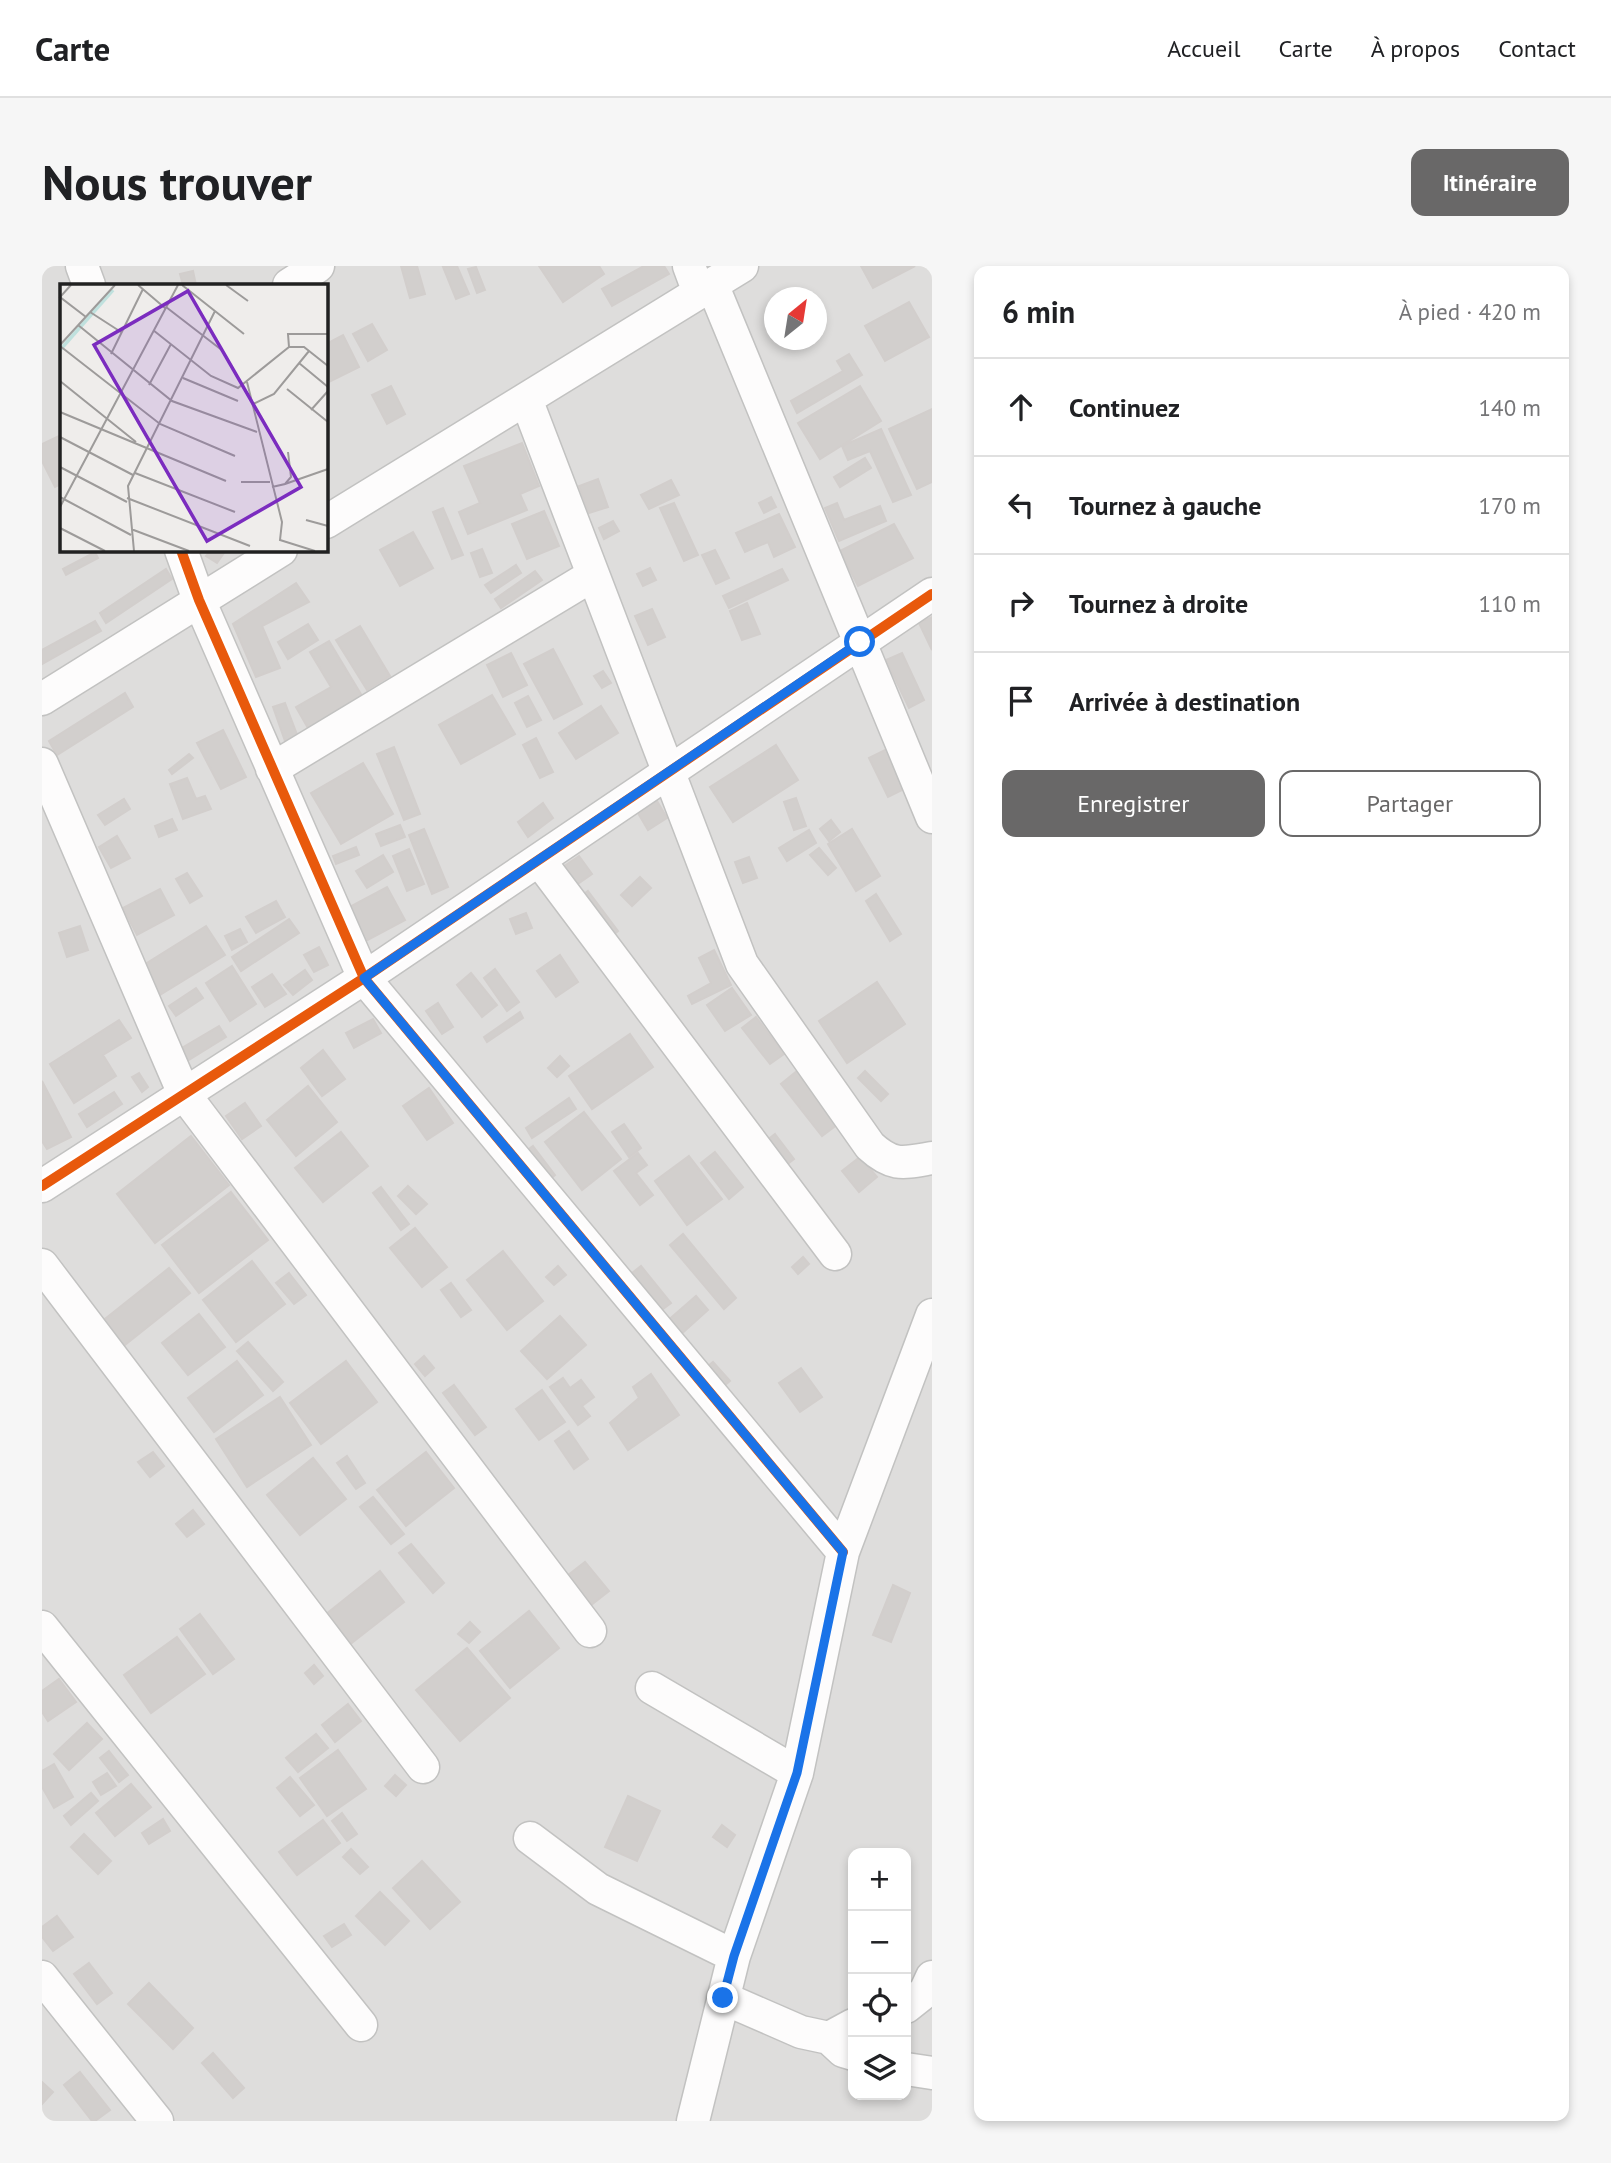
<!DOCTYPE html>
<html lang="fr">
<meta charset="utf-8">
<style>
:root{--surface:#fff;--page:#f6f6f6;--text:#202124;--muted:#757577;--line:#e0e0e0;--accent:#696868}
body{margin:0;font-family:"PT Sans",sans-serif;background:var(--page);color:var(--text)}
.controls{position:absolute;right:21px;bottom:21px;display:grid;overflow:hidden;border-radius:14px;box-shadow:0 4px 10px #0003}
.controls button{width:63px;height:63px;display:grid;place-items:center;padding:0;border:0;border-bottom:2px solid var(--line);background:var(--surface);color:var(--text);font:35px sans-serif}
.compass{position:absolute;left:722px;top:21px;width:63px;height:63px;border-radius:50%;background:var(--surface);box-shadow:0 4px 10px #0003;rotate:30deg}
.stop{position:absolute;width:21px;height:21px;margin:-16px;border:5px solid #1a73e8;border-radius:50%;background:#fff}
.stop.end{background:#1a73e8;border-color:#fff;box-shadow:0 2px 7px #0008}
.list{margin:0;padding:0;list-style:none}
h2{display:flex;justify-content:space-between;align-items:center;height:91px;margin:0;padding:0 28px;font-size:30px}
h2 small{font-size:23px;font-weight:400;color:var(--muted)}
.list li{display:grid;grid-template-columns:46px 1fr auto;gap:21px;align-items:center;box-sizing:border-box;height:98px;padding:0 28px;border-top:2px solid var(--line)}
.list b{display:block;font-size:26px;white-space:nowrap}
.list em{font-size:23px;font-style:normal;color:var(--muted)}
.actions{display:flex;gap:14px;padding:21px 28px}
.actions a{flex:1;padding:16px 0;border:2px solid var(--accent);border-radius:14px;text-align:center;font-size:24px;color:var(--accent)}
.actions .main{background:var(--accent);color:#fff}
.icon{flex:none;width:38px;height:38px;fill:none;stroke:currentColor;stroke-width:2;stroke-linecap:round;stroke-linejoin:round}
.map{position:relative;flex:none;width:890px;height:1855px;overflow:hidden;border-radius:14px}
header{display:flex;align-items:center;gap:42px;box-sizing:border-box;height:98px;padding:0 35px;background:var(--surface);border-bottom:2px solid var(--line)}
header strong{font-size:33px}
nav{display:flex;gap:38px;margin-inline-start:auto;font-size:24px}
.intro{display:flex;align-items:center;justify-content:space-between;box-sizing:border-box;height:168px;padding:0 42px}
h1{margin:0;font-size:49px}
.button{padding:18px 32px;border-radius:14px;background:var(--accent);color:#fff;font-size:24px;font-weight:700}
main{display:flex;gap:42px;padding:0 42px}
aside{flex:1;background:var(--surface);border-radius:14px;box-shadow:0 4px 10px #0003}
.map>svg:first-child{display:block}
</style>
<header>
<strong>Carte</strong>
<nav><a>Accueil</a><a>Carte</a><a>À propos</a><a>Contact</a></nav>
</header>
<div class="intro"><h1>Nous trouver</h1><a class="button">Itinéraire</a></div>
<main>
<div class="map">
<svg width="890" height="1855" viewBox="0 0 890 1855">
<rect width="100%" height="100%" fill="#efedeb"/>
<path fill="#dedddc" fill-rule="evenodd" d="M 0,0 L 890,0 L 890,1855 L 0,1855 ZM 19,19 L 284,19 L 284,284 L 19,284 ZM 732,32 L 774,32 L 774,74 L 732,74 ZM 811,1587 L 864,1587 L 864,1829 L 811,1829 Z"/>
<path fill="#d2cfcd" stroke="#d2cecc" stroke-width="2" d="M 359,0 L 375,0 L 383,28 L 368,32 Z
M 415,0 L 427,28 L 414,33 L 401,1 Z
M 497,0 L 557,0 L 562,8 L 521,36 Z
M 602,0 L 622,0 L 627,8 L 570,40 L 560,23 Z
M 819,0 L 873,0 L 831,22 Z
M 434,1 L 443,24 L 435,27 L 426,3 Z
M 151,5 L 154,19 L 141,19 L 138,8 Z
M 867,36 L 887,71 L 843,95 L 823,60 Z
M 330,58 L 345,84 L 326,95 L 311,68 Z
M 301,69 L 317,101 L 287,116 L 284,109 L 284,78 Z
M 807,88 L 820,109 L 755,147 L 749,135 L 801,105 L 795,95 Z
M 349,120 L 363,148 L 345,158 L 330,129 Z
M 818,120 L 839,155 L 778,193 L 756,157 Z
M 890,143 L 890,216 L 875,223 L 847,163 Z
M 839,163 L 869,229 L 851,236 L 828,185 L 806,194 L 800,180 Z
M 19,169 L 19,218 L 13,221 L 0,195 L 0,178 Z
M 480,177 L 497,220 L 478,228 L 485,244 L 426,268 L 417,246 L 438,237 L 422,200 Z
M 823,192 L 829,202 L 798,221 L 792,211 Z
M 556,213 L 566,241 L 547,247 L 537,220 Z
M 629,214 L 637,229 L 607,243 L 599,229 Z
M 729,231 L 734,241 L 722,247 L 717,237 Z
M 632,237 L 656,289 L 642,295 L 618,242 Z
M 795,237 L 802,254 L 838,240 L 844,255 L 797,275 L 783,242 Z
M 401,242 L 421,289 L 410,293 L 391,246 Z
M 502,245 L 517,280 L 485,293 L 470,258 Z
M 737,248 L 753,281 L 732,291 L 726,276 L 703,286 L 694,267 Z
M 571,255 L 577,265 L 562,273 L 557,262 Z
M 852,258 L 871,292 L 816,320 L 798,285 Z
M 371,266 L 391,302 L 358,320 L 338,284 Z
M 440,283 L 450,307 L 438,311 L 429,287 Z
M 169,284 L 184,284 L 175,297 L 164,290 Z
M 673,284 L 687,312 L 674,318 L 660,289 Z
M 53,286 L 56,292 L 24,309 L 21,303 Z
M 474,299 L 479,307 L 449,327 L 443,319 Z
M 608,302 L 614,314 L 601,320 L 595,308 Z
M 124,303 L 130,313 L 64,357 L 58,347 Z
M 740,303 L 746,314 L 687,342 L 681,330 Z
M 493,305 L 500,314 L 459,342 L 453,333 Z
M 254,317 L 267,336 L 220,360 L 238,402 L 214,411 L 191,358 Z
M 705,337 L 718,368 L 700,374 L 688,345 Z
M 610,343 L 623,371 L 606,379 L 593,350 Z
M 890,351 L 890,384 L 877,357 Z
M 53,355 L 59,365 L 0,398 L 0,384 Z
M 266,358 L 276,374 L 246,393 L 236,376 Z
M 318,360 L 348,410 L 325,424 L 294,374 Z
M 287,375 L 320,430 L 266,462 L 254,441 L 289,421 L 268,386 Z
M 511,383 L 540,438 L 512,453 L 482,398 Z
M 469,387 L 485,419 L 461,431 L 445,399 Z
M 860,387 L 882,434 L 867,442 L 844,394 Z
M 561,405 L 569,417 L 560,422 L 552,410 Z
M 83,427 L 91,441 L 15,489 L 7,475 Z
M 450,429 L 473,468 L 419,498 L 397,459 Z
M 486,430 L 499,454 L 485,461 L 473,437 Z
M 243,437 L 256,471 L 243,475 L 231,441 Z
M 559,440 L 576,467 L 534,493 L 517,467 Z
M 181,464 L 204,511 L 179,523 L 155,477 Z
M 494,472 L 511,506 L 498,512 L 481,479 Z
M 734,479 L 756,514 L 691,556 L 668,521 Z
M 352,481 L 378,548 L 362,554 L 335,488 Z
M 845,483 L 864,522 L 846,531 L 827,492 Z
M 147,488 L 151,492 L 130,508 L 127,504 Z
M 321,497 L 351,548 L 299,578 L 269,527 Z
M 145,512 L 154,533 L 163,530 L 169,543 L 141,553 L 128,518 Z
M 754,532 L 764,560 L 752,564 L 742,536 Z
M 82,533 L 88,543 L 63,559 L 56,549 Z
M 615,535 L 625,552 L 606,564 L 596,547 Z
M 501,537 L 511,552 L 486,571 L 476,556 Z
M 130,553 L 135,564 L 117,571 L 113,560 Z
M 789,554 L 798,566 L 787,575 L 778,563 Z
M 358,559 L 363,571 L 339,580 L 334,568 Z
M 382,563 L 406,621 L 390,628 L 367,569 Z
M 810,563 L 838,610 L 814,625 L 786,578 Z
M 767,564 L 774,577 L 745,595 L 737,582 Z
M 75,570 L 88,592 L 69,602 L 57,581 Z
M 314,581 L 317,589 L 294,598 L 291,590 Z
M 777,582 L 794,602 L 786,609 L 768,589 Z
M 367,583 L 382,618 L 365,625 L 351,590 Z
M 341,589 L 351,606 L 325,622 L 314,605 Z
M 537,590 L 550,608 L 527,624 L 515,605 Z
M 707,591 L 715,612 L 701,617 L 693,596 Z
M 145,607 L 160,630 L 148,637 L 134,613 Z
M 598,611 L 609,622 L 590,640 L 579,629 Z
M 345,621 L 363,654 L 322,676 L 304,643 Z
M 118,623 L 132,649 L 95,669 L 81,642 Z
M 546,625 L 576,665 L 566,673 L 535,633 Z
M 834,628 L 859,668 L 848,675 L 824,635 Z
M 234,635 L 243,651 L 214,667 L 204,651 Z
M 484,647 L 490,662 L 474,668 L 468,653 Z
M 247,653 L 257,667 L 199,705 L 190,691 Z
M 38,660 L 46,684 L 25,691 L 17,667 Z
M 164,660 L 183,689 L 118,729 L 100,700 Z
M 198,663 L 205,676 L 190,684 L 183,670 Z
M 277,681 L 286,699 L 272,706 L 262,689 Z
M 672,684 L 689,719 L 650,738 L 646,730 L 669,717 L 657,692 Z
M 518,689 L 536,716 L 514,731 L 495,705 Z
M 190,700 L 214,738 L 188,755 L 164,717 Z
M 453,703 L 477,736 L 465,745 L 442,712 Z
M 263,704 L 270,714 L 251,729 L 242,719 Z
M 429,707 L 455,739 L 440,751 L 415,719 Z
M 230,708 L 244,728 L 223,741 L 210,721 Z
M 835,716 L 863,758 L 805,797 L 777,755 Z
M 154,722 L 161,732 L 134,750 L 127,740 Z
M 690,722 L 709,749 L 683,765 L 665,739 Z
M 396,737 L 411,761 L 400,768 L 384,745 Z
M 478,746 L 481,752 L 445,776 L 442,771 Z
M 714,751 L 742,788 L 728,798 L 700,762 Z
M 331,753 L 339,767 L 312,782 L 304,767 Z
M 77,754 L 89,772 L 61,789 L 74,810 L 32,837 L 8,798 Z
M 177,760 L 184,771 L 145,795 L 138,783 Z
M 588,768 L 611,801 L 550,843 L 527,810 Z
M 281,784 L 303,813 L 280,830 L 259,802 Z
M 518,790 L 527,800 L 515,811 L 506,802 Z
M 755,805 L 796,858 L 780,870 L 739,818 Z
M 823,805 L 846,828 L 839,835 L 816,812 Z
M 97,807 L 106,821 L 100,826 L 90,811 Z
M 0,815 L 29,871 L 5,883 L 0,875 Z
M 266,820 L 295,856 L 254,890 L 225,854 Z
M 387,822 L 411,857 L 385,874 L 361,840 Z
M 72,826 L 80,838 L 45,861 L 37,848 Z
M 527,832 L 534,843 L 490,872 L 484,862 Z
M 203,837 L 219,860 L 200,873 L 184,850 Z
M 542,846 L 579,893 L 540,924 L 503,876 Z
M 582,858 L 599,882 L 587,891 L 570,866 Z
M 299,866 L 326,900 L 281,936 L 253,902 Z
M 733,868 L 752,893 L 739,903 L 720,878 Z
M 149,870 L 187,919 L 113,977 L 75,928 Z
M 491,880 L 513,909 L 506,915 L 483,886 Z
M 673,886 L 701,921 L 687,933 L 659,897 Z
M 596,887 L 605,899 L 594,907 L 611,929 L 598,939 L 572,905 Z
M 647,890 L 680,933 L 645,959 L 613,915 Z
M 818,891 L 835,911 L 817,926 L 800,905 Z
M 366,920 L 385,938 L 374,948 L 356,930 Z
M 339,921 L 367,958 L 359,964 L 331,927 Z
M 189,926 L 226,974 L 157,1027 L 120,979 Z
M 373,962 L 405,1001 L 380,1021 L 348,982 Z
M 641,968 L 694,1032 L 682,1043 L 628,979 Z
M 461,985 L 501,1035 L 465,1064 L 425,1014 Z
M 761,991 L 767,998 L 756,1008 L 750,1001 Z
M 210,995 L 243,1038 L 194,1076 L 161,1034 Z
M 516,1000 L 524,1009 L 512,1019 L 504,1011 Z
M 599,1000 L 629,1037 L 614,1048 L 585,1011 Z
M 127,1002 L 148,1027 L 79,1082 L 58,1057 Z
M 247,1007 L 264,1029 L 252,1038 L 234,1017 Z
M 409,1017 L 429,1044 L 419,1051 L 399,1024 Z
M 654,1030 L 666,1044 L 637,1070 L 624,1056 Z
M 157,1048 L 183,1081 L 146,1109 L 120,1077 Z
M 518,1050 L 544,1079 L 505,1113 L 479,1085 Z
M 206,1076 L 241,1116 L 231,1125 L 195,1085 Z
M 382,1090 L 392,1102 L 383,1110 L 373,1098 Z
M 195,1095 L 221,1129 L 172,1166 L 146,1132 Z
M 304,1095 L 335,1136 L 279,1178 L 248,1137 Z
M 671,1096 L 688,1115 L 677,1124 L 660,1105 Z
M 759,1102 L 780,1131 L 758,1146 L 737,1117 Z
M 609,1108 L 637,1149 L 586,1184 L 568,1157 L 597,1132 L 591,1121 Z
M 521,1112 L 528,1122 L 539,1114 L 552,1131 L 540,1140 L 548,1150 L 536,1159 L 508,1121 Z
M 412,1119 L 444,1161 L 433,1169 L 401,1127 Z
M 500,1124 L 523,1156 L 497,1174 L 474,1143 Z
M 238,1131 L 269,1179 L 205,1221 L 174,1173 Z
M 527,1165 L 546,1193 L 532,1203 L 513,1175 Z
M 111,1186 L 122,1200 L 108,1211 L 96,1196 Z
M 384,1186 L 412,1222 L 364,1260 L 335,1224 Z
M 305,1190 L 323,1217 L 314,1223 L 295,1197 Z
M 271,1192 L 304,1233 L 258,1269 L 225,1229 Z
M 331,1231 L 362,1268 L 349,1278 L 318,1241 Z
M 151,1244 L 162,1258 L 145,1271 L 134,1258 Z
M 369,1278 L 402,1317 L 391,1327 L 357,1287 Z
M 543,1296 L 567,1325 L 549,1339 L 525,1310 Z
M 338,1305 L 362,1336 L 307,1379 L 283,1349 Z
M 851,1319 L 868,1327 L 849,1376 L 831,1369 Z
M 487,1345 L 517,1382 L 468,1422 L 438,1385 Z
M 158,1348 L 192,1393 L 171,1408 L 138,1363 Z
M 428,1356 L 438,1366 L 427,1377 L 416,1368 Z
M 135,1371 L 163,1408 L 109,1447 L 82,1409 Z
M 425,1382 L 468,1432 L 418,1475 L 374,1424 Z
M 272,1399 L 281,1410 L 272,1418 L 263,1407 Z
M 17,1413 L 34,1436 L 6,1455 L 0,1446 L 0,1425 Z
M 306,1438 L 319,1455 L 293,1476 L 280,1459 Z
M 45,1457 L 60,1473 L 27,1504 L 12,1488 Z
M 274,1468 L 286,1482 L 256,1506 L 244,1492 Z
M 296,1484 L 324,1523 L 285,1550 L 258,1512 Z
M 67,1485 L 86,1509 L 77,1516 L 58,1492 Z
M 12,1498 L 31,1531 L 12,1542 L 0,1521 L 0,1505 Z
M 65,1507 L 74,1520 L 59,1529 L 51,1516 Z
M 353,1509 L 364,1519 L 354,1530 L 343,1520 Z
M 248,1511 L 272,1539 L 258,1550 L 235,1522 Z
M 89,1518 L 109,1541 L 73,1570 L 54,1547 Z
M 49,1527 L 56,1535 L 29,1559 L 22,1550 Z
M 586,1530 L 618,1545 L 595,1595 L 563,1581 Z
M 300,1547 L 315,1568 L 305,1575 L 290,1555 Z
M 121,1553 L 128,1565 L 107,1578 L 100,1567 Z
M 281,1554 L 298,1577 L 255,1609 L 237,1586 Z
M 680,1559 L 693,1569 L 685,1581 L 671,1571 Z
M 42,1568 L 69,1595 L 56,1608 L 29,1581 Z
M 309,1583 L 326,1601 L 318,1608 L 301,1591 Z
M 380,1595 L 418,1636 L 388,1663 L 351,1622 Z
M 338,1626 L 367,1655 L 343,1679 L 314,1650 Z
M 15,1650 L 31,1671 L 11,1685 L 0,1671 L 0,1661 Z
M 302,1658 L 309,1669 L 290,1681 L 282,1670 Z
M 47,1697 L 70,1727 L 55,1738 L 32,1708 Z
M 107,1717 L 151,1762 L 131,1783 L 86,1738 Z
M 171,1787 L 202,1822 L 191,1832 L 160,1797 Z
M 38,1806 L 68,1844 L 53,1855 L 50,1855 L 22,1819 Z
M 0,1816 L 11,1826 L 0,1838 Z"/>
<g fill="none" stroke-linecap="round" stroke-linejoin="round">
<defs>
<path id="minor" d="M 40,0 L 47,19
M 647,0 L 657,27
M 670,18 L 890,551
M 247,19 L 276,0
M 484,133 L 700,698 L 828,880 C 851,901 861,897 890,892
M 284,256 L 700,0
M 139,284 L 157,334 L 322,712 L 801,1286
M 0,433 L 239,284
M 0,498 L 142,828 L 548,1365
M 230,503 L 551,309
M 497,594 L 793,988
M 0,920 L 322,712 L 890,328
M 0,999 L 381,1501
M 0,1361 L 319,1759
M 610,1422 L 755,1507
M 488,1572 L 556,1623 L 692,1690
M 0,1711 L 115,1855
M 681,1732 L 759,1766 L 787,1772 L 811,1759
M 864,1741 L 883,1726 L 890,1711
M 787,1772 L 801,1785 L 811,1788
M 864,1803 L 890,1807
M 651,1855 L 692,1690 L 755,1507 L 801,1286 L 890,1049"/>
</defs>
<use href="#minor" stroke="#c2c2c1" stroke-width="35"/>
<use href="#minor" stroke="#fdfcfc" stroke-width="32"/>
<defs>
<path id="cycleway" d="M 139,284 L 157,334 L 322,712 L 801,1286
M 0,920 L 322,712 L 890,328"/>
</defs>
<use href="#cycleway" stroke="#fff" stroke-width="15"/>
<use href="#cycleway" stroke="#e8590c" stroke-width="10"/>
</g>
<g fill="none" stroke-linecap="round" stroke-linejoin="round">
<path stroke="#1a73e8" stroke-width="9" d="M 681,1732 L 692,1690 L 755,1507 L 801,1286 L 322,712 L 818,376"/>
</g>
<g transform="translate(18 18)">
<rect width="268" height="268" fill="#efedeb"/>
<path fill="none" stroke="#c0e1de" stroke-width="3.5" d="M 0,66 L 53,6"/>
<path fill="none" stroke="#9d9b9a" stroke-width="2" d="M 11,1 L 0,13 L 26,33M 78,1 L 105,24M 122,1 L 184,50M 166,1 L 188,17M 106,23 L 163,67M 30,28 L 61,48M 18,41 L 112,117 L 197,148M 93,46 L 151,92 L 178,104 L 229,63 L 244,63 L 268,82M 0,61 L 55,1M 0,62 L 100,140 L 175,172M 229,63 L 228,50 L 268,50M 51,70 L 83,5M 239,79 L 268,103M 123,94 L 178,117M 0,97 L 76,158M 187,98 L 222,238 L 220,256 L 255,267M 89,101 L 111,60M 227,105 L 268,138M 193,120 L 214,110 L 249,67M 251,126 L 268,107M 0,128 L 166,197M 0,153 L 73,191M 0,183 L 67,218M 75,189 L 175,228M 181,198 L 210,198M 225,200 L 268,185M 212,203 L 225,200 L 231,193 L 228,168M 0,213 L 71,251M 67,214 L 190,262M 0,223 L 118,1M 246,236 L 268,242M 0,244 L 45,267M 71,245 L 129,267M 74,267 L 68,202 L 155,27"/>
<path fill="#7b2cbf" fill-opacity="0.15" stroke="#7b2cbf" stroke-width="3.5" d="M 128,7 L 241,203 L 147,257 L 34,61 Z"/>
<rect width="268" height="268" fill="none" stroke="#212121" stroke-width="3.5"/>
</g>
</svg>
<div class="controls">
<button>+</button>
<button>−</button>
<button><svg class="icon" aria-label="locate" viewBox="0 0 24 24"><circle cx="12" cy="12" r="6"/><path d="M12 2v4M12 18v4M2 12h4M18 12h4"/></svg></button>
<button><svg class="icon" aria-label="layers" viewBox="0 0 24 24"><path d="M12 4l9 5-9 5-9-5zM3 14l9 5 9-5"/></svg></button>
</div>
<svg class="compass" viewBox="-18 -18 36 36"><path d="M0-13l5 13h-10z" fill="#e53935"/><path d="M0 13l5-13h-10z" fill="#757577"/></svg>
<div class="stop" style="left:818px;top:376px"></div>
<div class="stop end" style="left:681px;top:1732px"></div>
</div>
<aside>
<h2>6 min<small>À pied · 420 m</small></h2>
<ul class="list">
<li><svg class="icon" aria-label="ahead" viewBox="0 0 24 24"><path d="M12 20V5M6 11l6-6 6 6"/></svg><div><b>Continuez</b></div><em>140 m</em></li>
<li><svg class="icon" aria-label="left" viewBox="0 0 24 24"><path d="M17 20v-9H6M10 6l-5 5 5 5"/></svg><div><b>Tournez à gauche</b></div><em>170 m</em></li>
<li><svg class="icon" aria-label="right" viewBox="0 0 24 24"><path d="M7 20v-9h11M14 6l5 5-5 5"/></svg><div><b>Tournez à droite</b></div><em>110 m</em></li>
<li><svg class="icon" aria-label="arrive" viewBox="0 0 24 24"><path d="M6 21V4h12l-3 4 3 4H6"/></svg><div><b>Arrivée à destination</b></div></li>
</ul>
<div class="actions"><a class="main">Enregistrer</a><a>Partager</a></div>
</aside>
</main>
